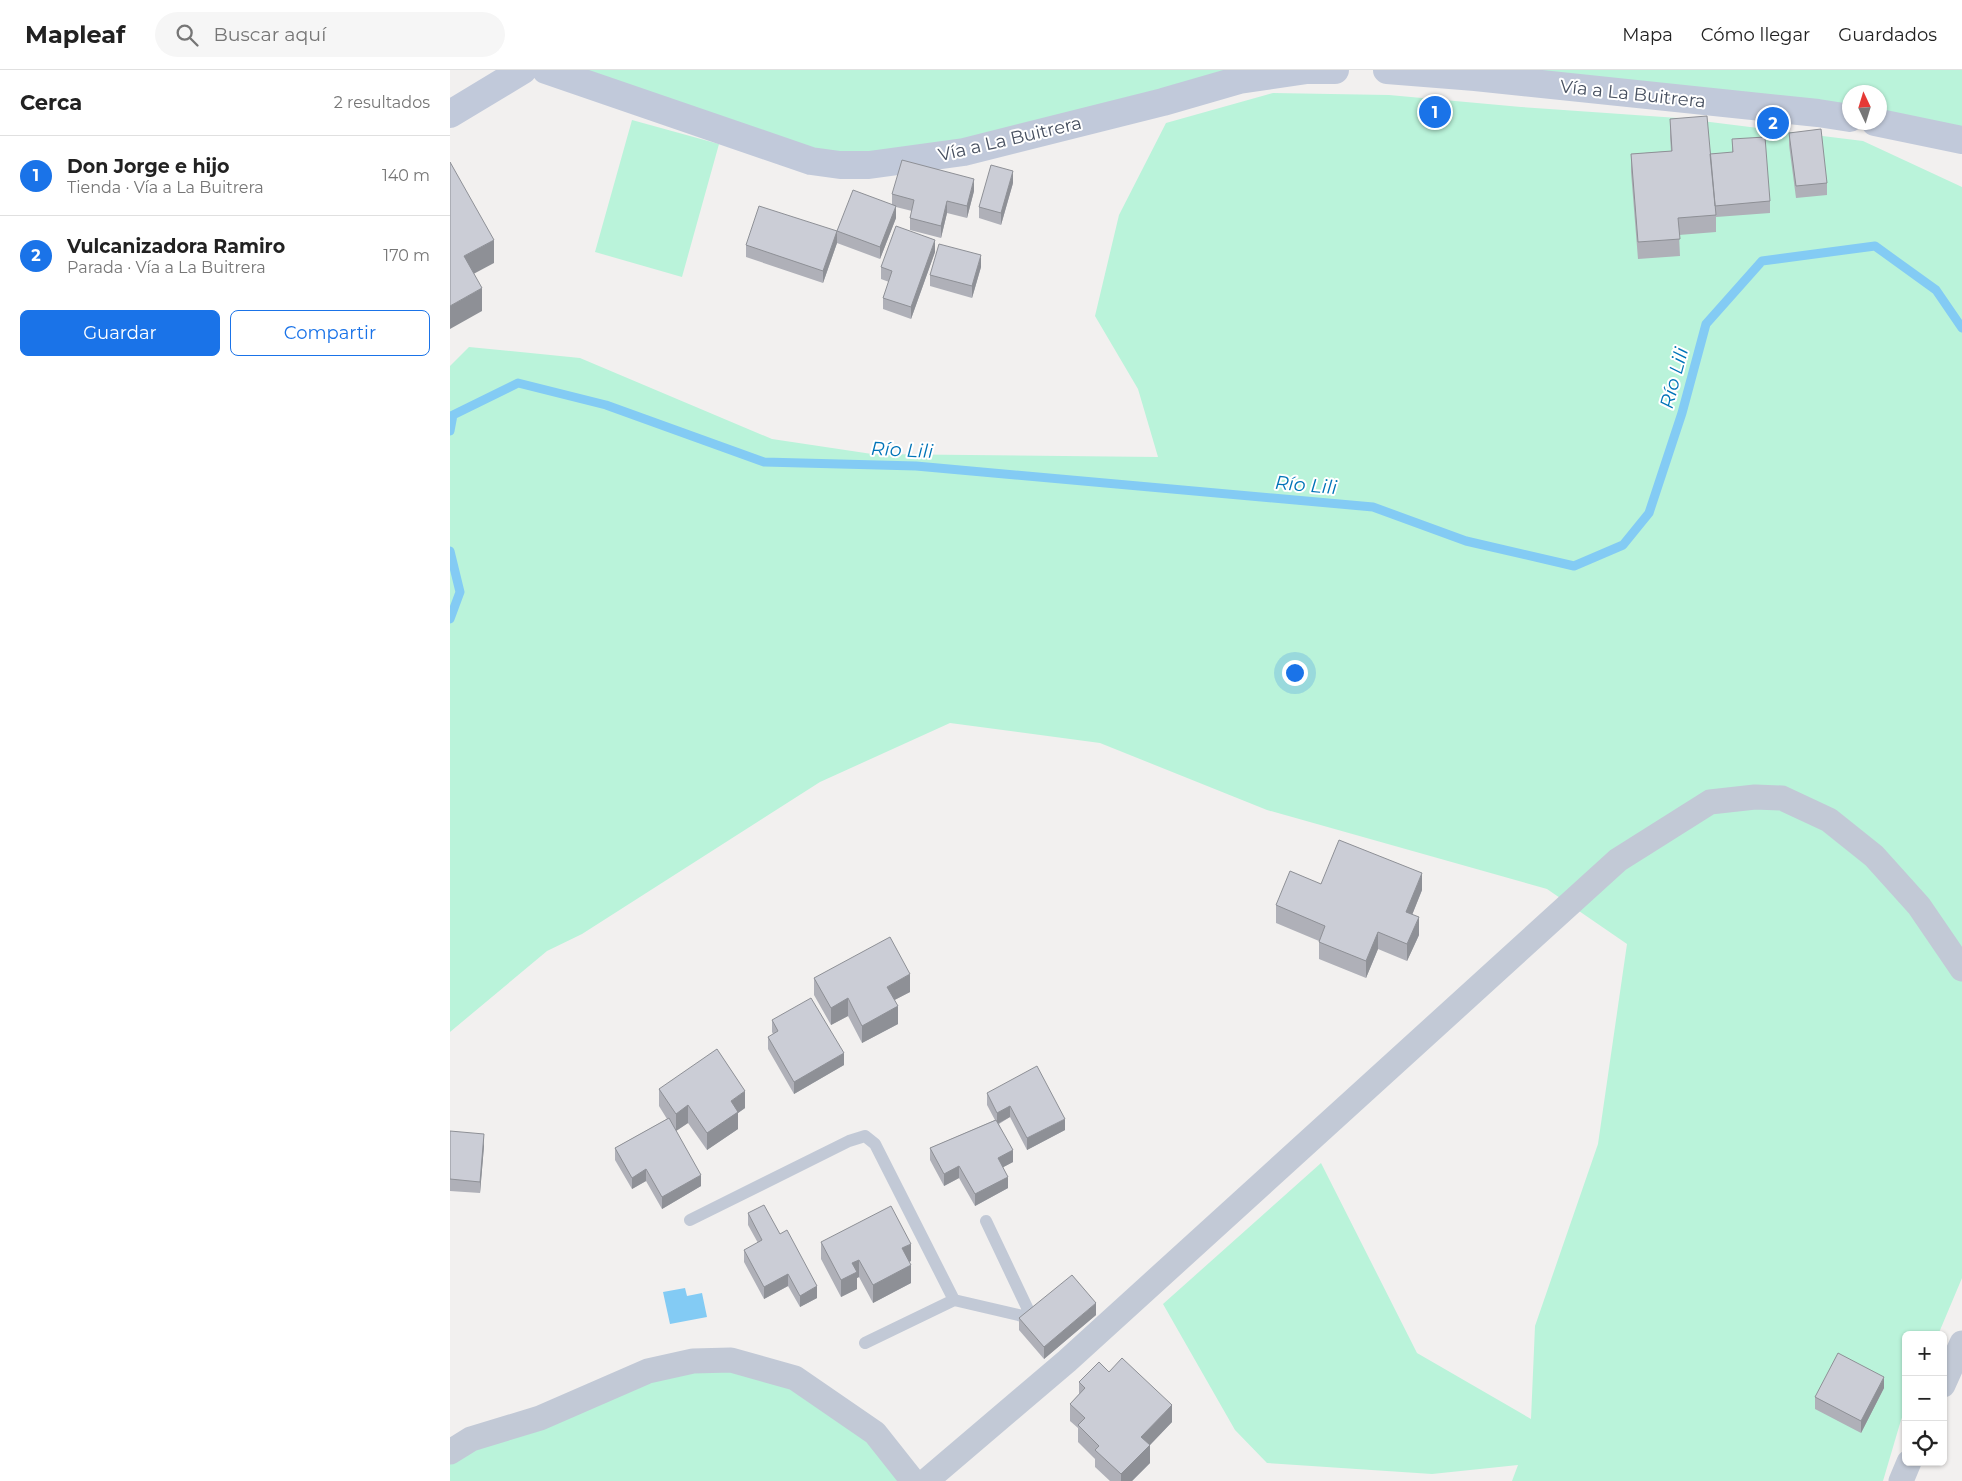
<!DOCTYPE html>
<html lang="es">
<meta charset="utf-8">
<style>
:root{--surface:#fff;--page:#f6f6f6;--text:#222;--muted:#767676;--line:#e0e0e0;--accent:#1a73e8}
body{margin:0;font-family:Montserrat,sans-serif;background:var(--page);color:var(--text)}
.controls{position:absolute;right:15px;bottom:15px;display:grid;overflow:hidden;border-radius:8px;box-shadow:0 1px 4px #0004}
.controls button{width:45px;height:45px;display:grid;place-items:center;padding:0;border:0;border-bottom:1px solid var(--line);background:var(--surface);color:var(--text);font:25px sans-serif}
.compass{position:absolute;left:1392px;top:15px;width:45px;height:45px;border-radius:50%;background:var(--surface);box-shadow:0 1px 4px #0004;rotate:356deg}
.you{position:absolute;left:844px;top:602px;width:18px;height:18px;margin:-12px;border:4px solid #fff;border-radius:50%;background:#1a73e8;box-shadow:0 0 0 8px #1a73e833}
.badge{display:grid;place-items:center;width:32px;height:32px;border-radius:50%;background:var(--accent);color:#fff;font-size:16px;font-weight:700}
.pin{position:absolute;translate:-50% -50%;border:2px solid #fff;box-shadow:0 1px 5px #0006}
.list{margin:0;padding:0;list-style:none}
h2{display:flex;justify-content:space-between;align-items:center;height:65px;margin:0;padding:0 20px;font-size:21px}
h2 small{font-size:16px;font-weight:400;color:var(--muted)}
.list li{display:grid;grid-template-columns:32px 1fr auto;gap:15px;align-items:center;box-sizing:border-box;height:80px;padding:0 20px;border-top:1px solid var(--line)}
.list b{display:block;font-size:19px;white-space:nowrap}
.list p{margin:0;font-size:16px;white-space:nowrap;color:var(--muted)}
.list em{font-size:16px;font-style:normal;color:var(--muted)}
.actions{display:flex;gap:10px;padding:15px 20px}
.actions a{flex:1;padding:11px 0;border:1px solid var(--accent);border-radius:8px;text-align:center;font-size:18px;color:var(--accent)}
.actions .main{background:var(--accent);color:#fff}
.icon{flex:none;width:28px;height:28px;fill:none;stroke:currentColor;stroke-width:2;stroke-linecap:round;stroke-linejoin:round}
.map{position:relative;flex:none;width:1512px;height:1411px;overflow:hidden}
header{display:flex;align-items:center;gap:30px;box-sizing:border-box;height:70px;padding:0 25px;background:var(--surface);border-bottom:1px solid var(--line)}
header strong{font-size:24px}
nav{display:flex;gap:28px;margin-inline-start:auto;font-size:18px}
.search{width:350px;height:45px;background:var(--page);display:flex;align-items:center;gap:12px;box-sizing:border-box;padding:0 18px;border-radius:28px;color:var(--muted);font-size:19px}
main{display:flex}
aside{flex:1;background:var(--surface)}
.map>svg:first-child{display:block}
</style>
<header>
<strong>Mapleaf</strong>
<div class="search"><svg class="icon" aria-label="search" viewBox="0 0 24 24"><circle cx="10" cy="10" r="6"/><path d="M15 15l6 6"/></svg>Buscar aquí</div>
<nav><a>Mapa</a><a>Cómo llegar</a><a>Guardados</a></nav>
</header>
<main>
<aside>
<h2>Cerca<small>2 resultados</small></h2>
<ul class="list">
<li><span class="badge">1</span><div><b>Don Jorge e hijo</b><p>Tienda · Vía a La Buitrera</p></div><em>140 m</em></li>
<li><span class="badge">2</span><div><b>Vulcanizadora Ramiro</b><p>Parada · Vía a La Buitrera</p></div><em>170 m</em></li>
</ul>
<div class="actions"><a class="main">Guardar</a><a>Compartir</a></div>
</aside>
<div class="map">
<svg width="1512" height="1411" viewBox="0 0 1512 1411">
<rect width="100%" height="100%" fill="#f2f0ef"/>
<path fill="#baf3da" d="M 96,0 L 885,0 L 419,95 Z
M 937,0 L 1512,0 L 1512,70 L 1430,52 L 1430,22 L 1400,22 L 1399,48 Z
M 823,23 L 939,25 L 1071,37 L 1228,48 L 1413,71 L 1512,117 L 1512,1208 L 1488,1265 L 1456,1265 L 1456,1338 L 1451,1350 L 1433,1411 L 1062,1411 L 1068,1395 L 982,1404 L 817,1393 L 785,1360 L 713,1234 L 871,1093 L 967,1283 L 1081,1349 L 1085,1256 L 1148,1074 L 1177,874 L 1097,819 L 817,740 L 650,673 L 500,653 L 370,712 L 132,864 L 97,881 L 0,962 L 0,296 L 19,277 L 130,288 L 322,369 L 422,384 L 708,387 L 688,319 L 645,246 L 669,145 L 716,53 Z
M 182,50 L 269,74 L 232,207 L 145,182 Z
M 243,1291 L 345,1308 L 463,1411 L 0,1411 L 0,1382 Z"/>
<path fill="#83cbf4" d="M 235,1218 L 237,1226 L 252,1223 L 257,1247 L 220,1254 L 213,1222 Z"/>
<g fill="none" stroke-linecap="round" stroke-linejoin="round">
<path stroke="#83cbf4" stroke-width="9" d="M 0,361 L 3,345 L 68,313 L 156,335 L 314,392 L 466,396 L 923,437 L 1016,471 L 1124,496 L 1173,475 L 1199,443 L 1232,343 L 1256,254 L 1312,191 L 1425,176 L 1486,220 L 1512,258
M 0,481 L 10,522 L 0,549"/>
<path stroke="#c2c9d6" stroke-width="12" d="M 240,1150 L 399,1071 L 415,1066 L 425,1074 L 504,1230 L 581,1248
M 536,1151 L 583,1250
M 415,1273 L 504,1230"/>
<path stroke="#c2c9d6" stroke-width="25" d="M 1493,1315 L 1512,1273
M 0,1382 L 21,1369 L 90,1348 L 198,1301 L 243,1291 L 281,1290 L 345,1308 L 425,1363 L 463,1411
M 476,1411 L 617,1291 L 1168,790 L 1260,732 L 1305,727 L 1332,728 L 1379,750 L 1424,786 L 1469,836 L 1512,899
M 1451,1411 L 1459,1392"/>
<path stroke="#c1c9da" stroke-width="28" d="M 96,0 L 361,91 L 390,95 L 419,95 L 514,82 L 713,32 L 789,10 L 857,0 L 885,0
M 937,0 L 1025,7 L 1368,43 L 1400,48
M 0,44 L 73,0
M 1425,52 L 1512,70"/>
</g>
<path fill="#afb0b8" d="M 1220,49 L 1260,84 L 1282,83 L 1282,69 L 1320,131 L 1320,143 L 1266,147 L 1266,162 L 1229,165 L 1230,186 L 1188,189 L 1181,102 L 1181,84 L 1221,81 L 1220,67 Z
M 1339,63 L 1377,113 L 1377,125 L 1346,128 L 1339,75 Z
M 563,113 L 551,155 L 529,148 L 529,137 Z
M 524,121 L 517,148 L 497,143 L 491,168 L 460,160 L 460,148 L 462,141 L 446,137 L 446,148 L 430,189 L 387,173 L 373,213 L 296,187 L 296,175 L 387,161 L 442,134 L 442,124 Z
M 485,182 L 461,249 L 433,239 L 433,228 L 439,212 L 431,209 L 431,197 Z
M 531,197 L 522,228 L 480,216 L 480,205 Z
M 972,820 L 962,845 L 969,865 L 957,891 L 928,879 L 916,908 L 869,889 L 869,871 L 826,853 L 826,835 Z
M 364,908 L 460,922 L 444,930 L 448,954 L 412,973 L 398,946 L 381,955 L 364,925 Z
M 322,950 L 394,995 L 344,1024 L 318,979 L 318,967 L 323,964 L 322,962 Z
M 209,1019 L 295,1038 L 288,1043 L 288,1059 L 257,1080 L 238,1053 L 226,1061 L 251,1116 L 212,1139 L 196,1111 L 182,1119 L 165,1090 L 165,1078 L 217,1049 L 209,1036 Z
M 537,1023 L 615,1060 L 577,1080 L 560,1047 L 549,1054 L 563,1092 L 553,1097 L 558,1118 L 525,1136 L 509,1108 L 494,1116 L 480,1090 L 480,1078 L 545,1050 L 537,1035 Z
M 0,1061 L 34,1076 L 30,1123 L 0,1121 Z
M 298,1143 L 330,1164 L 367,1228 L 350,1237 L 338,1216 L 314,1229 L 294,1192 L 294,1180 L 308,1173 L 298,1155 Z
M 371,1172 L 461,1191 L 459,1192 L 461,1213 L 423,1233 L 409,1207 L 407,1208 L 407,1219 L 391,1227 L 371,1189 Z
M 646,1245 L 594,1289 L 569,1260 L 569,1248 Z
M 659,1302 L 722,1352 L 700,1375 L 700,1393 L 682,1411 L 660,1411 L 645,1397 L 645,1389 L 628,1372 L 628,1358 L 620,1351 L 620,1334 L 629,1324 L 629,1312 Z
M 1434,1318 L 1411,1363 L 1365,1339 L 1365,1327 Z"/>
<path fill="#8e9096" d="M 563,101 L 563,113 L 551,155 L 551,143 Z
M 524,109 L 524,121 L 517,148 L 517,136 Z
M 497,131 L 497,143 L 491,168 L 491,156 Z
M 446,136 L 446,148 L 430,189 L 430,177 Z
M 387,161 L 387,173 L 373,213 L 373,201 Z
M 44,170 L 44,193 L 14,209 L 14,186 Z
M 485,170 L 485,182 L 461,249 L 461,237 Z
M 531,185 L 531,197 L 522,228 L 522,216 Z
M 32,218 L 32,241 L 0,259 L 0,236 Z
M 972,803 L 972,820 L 956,860 L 956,842 Z
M 969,847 L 969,865 L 957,891 L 957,874 Z
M 928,862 L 928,879 L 916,908 L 916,891 Z
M 460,904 L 460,922 L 437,934 L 437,917 Z
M 398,928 L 398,946 L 381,955 L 381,938 Z
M 448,936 L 448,954 L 412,973 L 412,956 Z
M 394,983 L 394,995 L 344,1024 L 344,1012 Z
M 295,1021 L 295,1038 L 288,1043 L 288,1059 L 257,1080 L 257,1063 L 281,1031 Z
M 238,1035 L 238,1053 L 226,1061 L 226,1044 Z
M 560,1036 L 560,1047 L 547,1054 L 547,1043 Z
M 615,1049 L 615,1060 L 577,1080 L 577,1068 Z
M 34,1064 L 34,1076 L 30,1123 L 30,1112 Z
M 563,1080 L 563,1092 L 548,1100 L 548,1088 Z
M 509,1096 L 509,1108 L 494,1116 L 494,1104 Z
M 196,1099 L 196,1111 L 182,1119 L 182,1108 Z
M 251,1105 L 251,1116 L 212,1139 L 212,1127 Z
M 558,1107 L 558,1118 L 525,1136 L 525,1124 Z
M 461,1174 L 461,1191 L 452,1196 L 452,1178 Z
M 409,1190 L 409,1207 L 407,1208 L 407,1219 L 391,1227 L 391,1210 L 402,1193 Z
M 461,1195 L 461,1213 L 423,1233 L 423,1215 Z
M 338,1204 L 338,1216 L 314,1229 L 314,1217 Z
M 367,1216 L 367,1228 L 350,1237 L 350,1226 Z
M 646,1233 L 646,1245 L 594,1289 L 594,1277 Z
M 1434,1307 L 1434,1318 L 1411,1363 L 1411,1351 Z
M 722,1335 L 722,1352 L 700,1375 L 700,1393 L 682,1411 L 671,1411 L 671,1404 L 691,1367 Z"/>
<path fill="#cbcdd6" stroke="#8e9096" d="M 1257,46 L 1266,145 L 1228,148 L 1230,169 L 1188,172 L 1181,84 L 1222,81 L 1220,49 Z
M 1371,59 L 1377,113 L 1346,116 L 1339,63 Z
M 1315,67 L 1320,131 L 1265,136 L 1260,84 L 1283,82 L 1282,69 Z
M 452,90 L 524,109 L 517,136 L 497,131 L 491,156 L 460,148 L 464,130 L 442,124 Z
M 0,92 L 44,170 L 14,186 L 32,218 L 0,236 Z
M 541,95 L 563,101 L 551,143 L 529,137 Z
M 403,120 L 446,136 L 430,177 L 387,161 L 373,201 L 296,175 L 309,136 L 387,161 Z
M 446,156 L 485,170 L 461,237 L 433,228 L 442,201 L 431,197 Z
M 489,174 L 531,185 L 522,216 L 480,205 Z
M 889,770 L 972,803 L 956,842 L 969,847 L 957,874 L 928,862 L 916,891 L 869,872 L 875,856 L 826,835 L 840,801 L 871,814 Z
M 440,867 L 460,904 L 437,917 L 448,936 L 412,956 L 398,928 L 381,938 L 364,908 Z
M 361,928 L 394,983 L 344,1012 L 318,967 L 328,961 L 322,950 Z
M 267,979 L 295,1021 L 281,1031 L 288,1042 L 257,1063 L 238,1035 L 226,1044 L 209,1019 Z
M 587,996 L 615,1049 L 577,1068 L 560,1036 L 547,1043 L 537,1023 Z
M 219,1048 L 251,1105 L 212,1127 L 196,1099 L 182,1108 L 165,1078 Z
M 546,1050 L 563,1080 L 548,1088 L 558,1107 L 525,1124 L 509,1096 L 494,1104 L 480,1078 Z
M 0,1061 L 34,1064 L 30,1112 L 0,1109 Z
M 314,1135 L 330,1164 L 337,1160 L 367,1216 L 350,1226 L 338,1204 L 314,1217 L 294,1180 L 312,1170 L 298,1143 Z
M 441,1136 L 461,1174 L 452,1178 L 461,1195 L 423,1215 L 409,1190 L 402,1193 L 407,1202 L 391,1210 L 371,1172 Z
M 622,1205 L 646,1233 L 594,1277 L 569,1248 Z
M 1388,1283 L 1434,1307 L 1411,1351 L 1365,1327 Z
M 672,1288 L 722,1335 L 691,1367 L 700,1375 L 671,1404 L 645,1380 L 649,1376 L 628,1355 L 635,1348 L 620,1334 L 635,1318 L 629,1312 L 649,1292 L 659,1302 Z"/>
<g text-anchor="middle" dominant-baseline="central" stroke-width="4" stroke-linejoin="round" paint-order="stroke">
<g font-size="18" fill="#464f5f" stroke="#fff">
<text transform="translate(1183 24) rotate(6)">Vía a La Buitrera</text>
<text transform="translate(560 69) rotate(-13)">Vía a La Buitrera</text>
</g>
<g font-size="19" font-style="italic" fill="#0074b8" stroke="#fff">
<text transform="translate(1224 308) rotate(-75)">Río Lili</text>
<text transform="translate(452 380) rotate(3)">Río Lili</text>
<text transform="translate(856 415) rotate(5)">Río Lili</text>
</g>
</g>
</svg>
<div class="controls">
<button>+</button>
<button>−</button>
<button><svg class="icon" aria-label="locate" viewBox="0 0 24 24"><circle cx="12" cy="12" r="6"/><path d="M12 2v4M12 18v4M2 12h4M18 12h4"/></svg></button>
</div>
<svg class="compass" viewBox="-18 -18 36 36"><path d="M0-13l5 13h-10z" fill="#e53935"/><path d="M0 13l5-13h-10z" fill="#767676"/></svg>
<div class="you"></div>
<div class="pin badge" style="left:985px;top:42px">1</div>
<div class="pin badge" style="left:1323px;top:53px">2</div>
</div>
</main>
